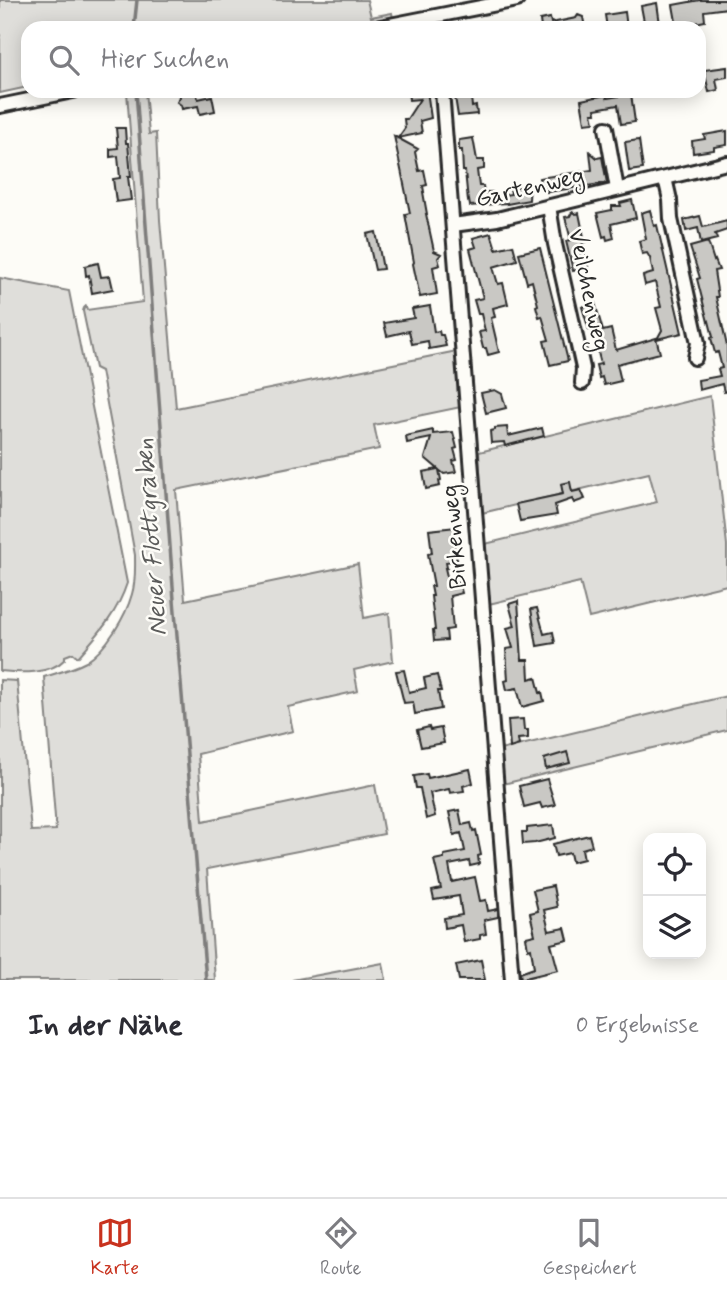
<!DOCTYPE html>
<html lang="de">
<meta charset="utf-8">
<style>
:root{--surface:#fff;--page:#f7f7f7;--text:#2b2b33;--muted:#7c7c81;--line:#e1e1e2;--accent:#c8321e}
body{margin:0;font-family:Mynerve,sans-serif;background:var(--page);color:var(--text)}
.controls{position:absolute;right:21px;bottom:21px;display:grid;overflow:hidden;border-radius:14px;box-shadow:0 4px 18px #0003}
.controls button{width:63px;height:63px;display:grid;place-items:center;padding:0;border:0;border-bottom:2px solid var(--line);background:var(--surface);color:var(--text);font:35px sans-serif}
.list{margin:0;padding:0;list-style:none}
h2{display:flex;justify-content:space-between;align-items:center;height:91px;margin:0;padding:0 28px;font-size:30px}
h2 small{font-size:23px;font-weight:400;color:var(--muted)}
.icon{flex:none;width:38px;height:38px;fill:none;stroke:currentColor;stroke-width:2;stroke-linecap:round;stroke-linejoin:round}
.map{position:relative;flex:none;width:727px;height:980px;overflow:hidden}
.search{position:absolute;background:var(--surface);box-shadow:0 4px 18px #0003;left:21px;right:21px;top:21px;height:77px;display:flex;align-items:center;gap:18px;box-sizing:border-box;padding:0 24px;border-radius:21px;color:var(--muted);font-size:26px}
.sheet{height:217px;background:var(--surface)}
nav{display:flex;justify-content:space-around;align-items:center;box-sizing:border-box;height:98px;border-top:2px solid var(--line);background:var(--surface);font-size:19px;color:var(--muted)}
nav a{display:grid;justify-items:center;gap:4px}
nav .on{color:var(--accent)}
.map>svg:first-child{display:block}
</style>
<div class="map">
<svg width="727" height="980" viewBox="0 0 727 980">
<rect width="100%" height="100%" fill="#fdfcf7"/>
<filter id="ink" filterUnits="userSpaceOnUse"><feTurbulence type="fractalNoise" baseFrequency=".0143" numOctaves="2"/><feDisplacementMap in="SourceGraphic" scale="14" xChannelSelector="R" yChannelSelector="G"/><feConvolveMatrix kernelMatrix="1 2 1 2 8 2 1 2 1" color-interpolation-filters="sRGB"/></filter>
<g filter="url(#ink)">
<path fill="#dfdeda" stroke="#858482" stroke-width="2" d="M 0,0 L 367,0 L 371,17 L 392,13 L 393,18 L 389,23 L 362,28 L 28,28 L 28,87 L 0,93 Z
M 145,91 L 149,134 L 156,133 L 160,220 L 176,408 L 457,351 L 461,407 L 374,425 L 379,449 L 176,490 L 185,600 L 358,564 L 364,618 L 389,613 L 393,661 L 354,670 L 358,691 L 288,707 L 293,731 L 198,754 L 203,821 L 375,785 L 384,834 L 207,869 L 215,980 L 0,980 L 0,680 L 17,681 L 31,831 L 56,830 L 44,677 C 57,673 73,669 86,662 C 106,650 126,616 132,594 C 136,581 135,568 135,555 L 101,371 L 95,368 L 83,311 L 84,308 L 86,306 L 87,310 L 143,302 L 127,92 Z
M 0,278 L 69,291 L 127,583 C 117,614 99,633 78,657 L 73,653 L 65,656 L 65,659 C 50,675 20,673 0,671 Z
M 710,396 L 727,545 L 727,585 L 589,618 L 580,582 L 489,604 L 485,544 L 657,502 L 649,473 L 482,513 L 479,452 Z
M 727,696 L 727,730 L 503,784 L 500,750 Z
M 383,963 L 386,980 L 292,980 Z"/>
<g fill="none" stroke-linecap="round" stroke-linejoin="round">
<path stroke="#7e7d7b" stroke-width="3.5" d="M 134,28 L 137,0
M 136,91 L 174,600 L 206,980"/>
</g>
<path fill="#c9c8c4" stroke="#2b2b2b" stroke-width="2" d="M 700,0 L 727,0 L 727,8 L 704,11 L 705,21 L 677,27 L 673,5 Z
M 657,3 L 660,24 L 645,27 L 641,6 Z
M 625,12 L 627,28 L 607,28 L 605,15 Z
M 578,15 L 583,17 L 585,28 L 541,28 L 540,20 L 550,18 L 551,23 L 576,18 Z
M 727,67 L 727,77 L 716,79 L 718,90 L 709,92 L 704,70 Z
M 196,91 L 198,99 L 212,96 L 215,111 L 200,114 L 198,106 L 182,109 L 181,105 L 177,102 L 180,97 L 179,94 Z
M 408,91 L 427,91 L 431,118 L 420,121 L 422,133 L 398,138 L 405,128 L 404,119 L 407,119 L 420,99 L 409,100 Z
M 631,94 L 635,122 L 621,124 L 618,105 L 595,109 L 596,113 L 592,113 L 594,122 L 585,123 L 581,100 L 606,95 L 607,98 Z
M 471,96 L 472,107 L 476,106 L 477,114 L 458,116 L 455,97 Z
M 116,128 L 125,128 L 126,143 L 128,143 L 131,177 L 128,177 L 131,200 L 116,202 L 113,179 L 120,178 L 118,156 L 110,157 L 110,149 L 118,148 Z
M 727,131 L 727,145 L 714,147 L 714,150 L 693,153 L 692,141 L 705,139 L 704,135 Z
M 394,136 L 418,149 L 415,152 L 419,171 L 424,170 L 427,185 L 423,186 L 424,192 L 423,192 L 427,214 L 426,214 L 434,251 L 441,254 L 438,258 L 440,265 L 433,267 L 437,294 L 420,297 L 413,264 L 414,262 L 405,214 L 410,213 Z
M 473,138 L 477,160 L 484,160 L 484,169 L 477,170 L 479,186 L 483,186 L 484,192 L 492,192 L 492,197 L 511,194 L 510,188 L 530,184 L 529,200 L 507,204 L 507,203 L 470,206 L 469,200 L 468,201 L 465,171 L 463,171 L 462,150 L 459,150 L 459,140 Z
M 639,140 L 643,169 L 629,171 L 625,142 Z
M 590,152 L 597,158 L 602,157 L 607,183 L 547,192 L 546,186 L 540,187 L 539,178 L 592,170 Z
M 632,200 L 636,218 L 611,224 L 614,238 L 607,240 L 606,236 L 603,237 L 597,213 L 612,210 L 612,206 L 621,206 L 620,203 Z
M 650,210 L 654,226 L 657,225 L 682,333 L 657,339 L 662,330 L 656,308 L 661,307 L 655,282 L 645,285 L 643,276 L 653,273 L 650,258 L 647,253 L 642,254 L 639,241 L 646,239 L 641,213 Z
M 572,212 L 576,214 L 579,213 L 585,242 L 582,242 L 588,267 L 573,271 L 566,241 L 571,240 L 565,217 L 570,216 Z
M 700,216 L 703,227 L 727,221 L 727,230 L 715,234 L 717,239 L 701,243 L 698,228 L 686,231 L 684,220 Z
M 376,232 L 383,269 L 375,270 L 367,234 Z
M 491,233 L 496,249 L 513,245 L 517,260 L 493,267 L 498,284 L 503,283 L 508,304 L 493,308 L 495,317 L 491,318 L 499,352 L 488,355 L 486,348 L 483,348 L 479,332 L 485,331 L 481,314 L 478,314 L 474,300 L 483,298 L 470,249 L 476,247 L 473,238 Z
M 708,242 L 714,261 L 715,260 L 719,270 L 714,271 L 718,297 L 716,297 L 727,346 L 727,391 L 724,392 L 722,384 L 699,390 L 698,380 L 720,376 L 718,369 L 722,368 L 718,352 L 715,353 L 711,338 L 713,337 L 709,321 L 708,322 L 697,279 L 700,278 L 690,247 Z
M 540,248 L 568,361 L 550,365 L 544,341 L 549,340 L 542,316 L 539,317 L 536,306 L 538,305 L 532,281 L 527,283 L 519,253 Z
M 98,263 L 101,277 L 110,276 L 113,289 L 92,293 L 89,275 L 86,276 L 85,266 Z
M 595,303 L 603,331 L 611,329 L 616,350 L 656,338 L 660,353 L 617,364 L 621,381 L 604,385 L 602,377 L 599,378 L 596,365 L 601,364 L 592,329 L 589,330 L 582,307 Z
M 430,306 L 434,332 L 439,331 L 440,335 L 443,335 L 446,346 L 429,349 L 428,341 L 412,344 L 409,331 L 387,336 L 384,323 L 414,318 L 412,309 Z
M 495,390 L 502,394 L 506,408 L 486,413 L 481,393 Z
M 507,427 L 508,436 L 542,428 L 544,436 L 505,446 L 504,442 L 491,443 L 490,431 L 495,430 L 495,428 Z
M 433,430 L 433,434 L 453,432 L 457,448 L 454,449 L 457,460 L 453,461 L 456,472 L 444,474 L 439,470 L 441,480 L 439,481 L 440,486 L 426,489 L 423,472 L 438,469 L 425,458 L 431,438 L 407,443 L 406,436 Z
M 570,482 L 572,492 L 581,490 L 585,499 L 574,503 L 572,499 L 555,505 L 557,515 L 520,521 L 516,504 L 563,494 L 561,484 Z
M 456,527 L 457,539 L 453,539 L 457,560 L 446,562 L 447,568 L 445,568 L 449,585 L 459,582 L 462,593 L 450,596 L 453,629 L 446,630 L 447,640 L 434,641 L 433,630 L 435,630 L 431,596 L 433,596 L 431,586 L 434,586 L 428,554 L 432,553 L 429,530 Z
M 518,601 L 522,660 L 528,660 L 529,679 L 536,677 L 540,693 L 542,692 L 544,701 L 522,707 L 517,688 L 507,690 L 505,681 L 508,680 L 506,649 L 513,648 L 507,628 L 515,626 L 509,604 Z
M 537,608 L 544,634 L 553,632 L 555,643 L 537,646 L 531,609 Z
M 404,670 L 409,692 L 426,688 L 424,678 L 437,675 L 441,691 L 438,691 L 441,709 L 415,714 L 413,702 L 404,703 L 396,671 Z
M 523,719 L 524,730 L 528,730 L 528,738 L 518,739 L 519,745 L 510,748 L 508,720 Z
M 429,727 L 430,730 L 441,728 L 444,743 L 421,747 L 417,730 Z
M 567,752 L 570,763 L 546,769 L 544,759 Z
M 470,769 L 473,783 L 463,786 L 464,791 L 450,793 L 449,789 L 430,793 L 435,816 L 426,819 L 420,788 L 416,788 L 414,776 L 427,774 L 428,778 Z
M 547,779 L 555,805 L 542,808 L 540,803 L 524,807 L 519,786 Z
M 459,810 L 462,825 L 471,823 L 473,831 L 476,830 L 481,855 L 478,856 L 479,864 L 470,866 L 469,861 L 449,865 L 452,882 L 475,877 L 480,901 L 486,900 L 488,911 L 498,909 L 498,917 L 484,920 L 486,934 L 480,935 L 480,939 L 464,942 L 461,925 L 445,928 L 444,918 L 462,915 L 459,896 L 434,900 L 432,891 L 441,889 L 434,860 L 444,858 L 444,855 L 465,851 L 461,833 L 454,835 L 449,812 Z
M 553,825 L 555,838 L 535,843 L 523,844 L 522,832 L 527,832 L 527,828 Z
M 589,835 L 592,846 L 582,849 L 584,859 L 572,862 L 570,853 L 556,856 L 553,844 Z
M 553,886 L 557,907 L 544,910 L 549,931 L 565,928 L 568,940 L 551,944 L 558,970 L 521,979 L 520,973 L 534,968 L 531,948 L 528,949 L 526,937 L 535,935 L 530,913 L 538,911 L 533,890 Z
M 481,960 L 485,980 L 459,980 L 456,965 Z"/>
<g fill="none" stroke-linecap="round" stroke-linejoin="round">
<defs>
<path id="minor" d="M 375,28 L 517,0
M 442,91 L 512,980
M 0,106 L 73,91
M 606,128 L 617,189
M 665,178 L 670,200 L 671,219 L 698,343 L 695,358
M 549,206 L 555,244 L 583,368 L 582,383
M 453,225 L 497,219 L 727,163"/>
</defs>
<use href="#minor" stroke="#2b2b2b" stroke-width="18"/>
<use href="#minor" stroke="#fdfcf7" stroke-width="12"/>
</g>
</g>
<g text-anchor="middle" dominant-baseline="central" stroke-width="5" stroke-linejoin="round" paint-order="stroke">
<g font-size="24" fill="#2b2b2b" stroke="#fdfcf7">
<text transform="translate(530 188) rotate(-13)">Gartenweg</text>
<text transform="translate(588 290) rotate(78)">Veilchenweg</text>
<text transform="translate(455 537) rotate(-95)">Birkenweg</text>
</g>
<g font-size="26" font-style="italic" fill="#5b5b5a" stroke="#fdfcf7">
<text transform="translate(152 537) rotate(-94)">Neuer Flottgraben</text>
</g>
</g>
</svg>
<div class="controls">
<button><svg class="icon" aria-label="locate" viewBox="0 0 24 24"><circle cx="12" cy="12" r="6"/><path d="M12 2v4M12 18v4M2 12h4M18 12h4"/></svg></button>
<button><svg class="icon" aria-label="layers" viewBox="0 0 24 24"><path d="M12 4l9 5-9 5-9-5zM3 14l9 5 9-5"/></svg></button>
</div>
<div class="search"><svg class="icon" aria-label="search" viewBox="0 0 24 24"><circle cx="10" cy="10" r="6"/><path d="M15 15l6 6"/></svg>Hier suchen</div>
</div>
<section class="sheet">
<h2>In der Nähe<small>0 Ergebnisse</small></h2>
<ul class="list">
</ul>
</section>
<nav>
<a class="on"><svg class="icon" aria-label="map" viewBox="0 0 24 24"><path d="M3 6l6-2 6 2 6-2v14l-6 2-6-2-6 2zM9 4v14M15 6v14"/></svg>Karte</a>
<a><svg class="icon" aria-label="directions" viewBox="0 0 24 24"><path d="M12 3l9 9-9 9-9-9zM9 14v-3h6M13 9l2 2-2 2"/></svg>Route</a>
<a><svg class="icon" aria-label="saved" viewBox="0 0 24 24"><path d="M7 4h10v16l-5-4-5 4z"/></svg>Gespeichert</a>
</nav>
